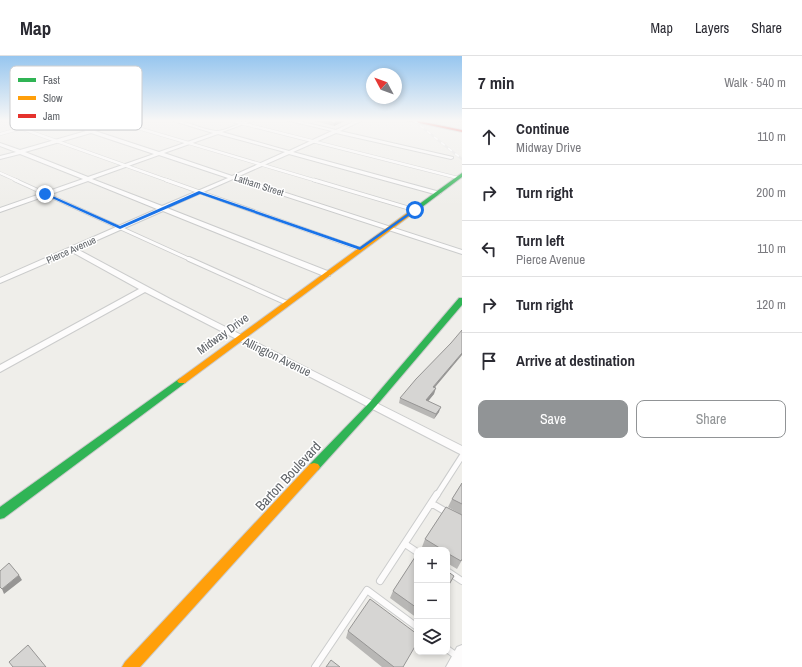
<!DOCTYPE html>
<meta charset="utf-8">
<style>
:root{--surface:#fff;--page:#f7f7f7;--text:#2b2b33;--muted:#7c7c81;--line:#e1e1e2;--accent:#919496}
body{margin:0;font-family:"Archivo Narrow",sans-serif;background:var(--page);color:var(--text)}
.controls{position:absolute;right:12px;bottom:12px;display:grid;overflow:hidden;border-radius:8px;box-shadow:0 2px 6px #0003}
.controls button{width:36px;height:36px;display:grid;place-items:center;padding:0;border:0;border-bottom:1px solid var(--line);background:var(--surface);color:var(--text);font:20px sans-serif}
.compass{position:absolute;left:366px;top:12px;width:36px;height:36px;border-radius:50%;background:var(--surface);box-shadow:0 2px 6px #0003;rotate:311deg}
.stop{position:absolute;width:12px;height:12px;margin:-9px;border:3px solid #1a73e8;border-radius:50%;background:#fff}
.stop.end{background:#1a73e8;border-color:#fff;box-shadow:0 1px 4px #0008}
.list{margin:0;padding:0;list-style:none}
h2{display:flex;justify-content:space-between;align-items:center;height:52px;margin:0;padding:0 16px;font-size:17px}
h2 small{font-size:13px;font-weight:400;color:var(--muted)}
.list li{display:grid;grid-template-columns:26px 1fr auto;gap:12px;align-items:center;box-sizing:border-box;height:56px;padding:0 16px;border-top:1px solid var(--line)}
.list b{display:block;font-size:15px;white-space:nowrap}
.list p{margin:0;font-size:13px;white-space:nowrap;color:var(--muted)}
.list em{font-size:13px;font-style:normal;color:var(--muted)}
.actions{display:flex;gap:8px;padding:12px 16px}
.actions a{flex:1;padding:9px 0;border:1px solid var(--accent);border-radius:8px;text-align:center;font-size:14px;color:var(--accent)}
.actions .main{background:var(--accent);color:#fff}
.icon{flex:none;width:22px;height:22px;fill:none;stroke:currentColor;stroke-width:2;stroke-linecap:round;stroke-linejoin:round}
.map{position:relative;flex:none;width:462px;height:611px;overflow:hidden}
header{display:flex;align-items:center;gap:24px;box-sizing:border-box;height:56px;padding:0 20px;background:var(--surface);border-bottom:1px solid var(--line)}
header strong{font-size:19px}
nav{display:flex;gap:22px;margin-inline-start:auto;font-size:14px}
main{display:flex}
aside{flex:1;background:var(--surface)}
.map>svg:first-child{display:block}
</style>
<header>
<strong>Map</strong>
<nav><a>Map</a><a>Layers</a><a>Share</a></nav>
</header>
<main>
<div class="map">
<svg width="462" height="611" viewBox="0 0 462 611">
<rect width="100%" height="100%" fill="#efeeea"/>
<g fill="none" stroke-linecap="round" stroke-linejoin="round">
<defs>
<path id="lane-far4" d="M 111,64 L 317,125
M 229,64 L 458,122
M 20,72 L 169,125
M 0,78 L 51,64
M 0,117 L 18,125"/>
<path id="lane-far3" d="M 15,124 L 191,204
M 166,124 L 360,193
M 314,124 L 415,154"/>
<path id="lane-far2" d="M 189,203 L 287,247"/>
<path id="lane-far1" d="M 437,439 L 462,400"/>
<path id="lane" d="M 431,447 L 448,457
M 405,488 L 417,496
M 447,515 L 462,525
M 380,525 L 437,438
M 447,593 L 458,601
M 315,611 L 367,534 L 417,571"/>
<path id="street" d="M 54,64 L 61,64 L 91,74 L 124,64 L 131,64 L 95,75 L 159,96 L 213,77 L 170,64 C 186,64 200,73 216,75 C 226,76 242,64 255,64 L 222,76 L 289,95 L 332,75 L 286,64 L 294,64 L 336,74 L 357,64 L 363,64 L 340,75 L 453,101 L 453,102 L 451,103 L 336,77 L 293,96 L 440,136 L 441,137 L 438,139 L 289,98 L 237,121 L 462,194 L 462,198 L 233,123 L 167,152 L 330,216 L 330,220 L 324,220 L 163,155 L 77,193 L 172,244 L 462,390 L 462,399 L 145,236 L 0,316 L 0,309 L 139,233 L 72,196 L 0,227 L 0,222 L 157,153 L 88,125 L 0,156 L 0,152 L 83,123 L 20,98 L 0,103 L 0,100 L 16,96 L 0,90 L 0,87 L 20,94 L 86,75 ZM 91,77 L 154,98 L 88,121 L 25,96 ZM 218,78 L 285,96 L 232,120 L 164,97 ZM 159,99 L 228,122 L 162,150 L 92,123 Z
M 462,589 L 462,611 L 446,611 L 457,591 Z"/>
<path id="fast" d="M 0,64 L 3,64 L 1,65 Z
M 462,117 L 462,121 L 422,151 L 418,151 L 418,149 Z
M 459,242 L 462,242 L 462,249 L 376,350 L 318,414 L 314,415 L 310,414 L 308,411 L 310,408 L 370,346 Z
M 182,322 L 185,323 L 187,325 L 185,327 L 4,462 L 0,463 L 0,451 L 179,323 Z"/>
<path id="slow" d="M 418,149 L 423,150 L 185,327 L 179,327 L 177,325 L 179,323 Z
M 314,407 L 318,408 L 320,411 L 318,414 L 140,611 L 122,611 L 125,606 L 310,408 Z"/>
<path id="jam" d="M 405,64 L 414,64 L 462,74 L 462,76 Z"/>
</defs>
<use href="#lane-far4" stroke="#cbcccc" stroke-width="3.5"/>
<use href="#lane-far3" stroke="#cbcccc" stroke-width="4.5"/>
<use href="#lane-far2" stroke="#cbcccc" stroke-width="6"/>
<use href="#lane-far1" stroke="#cbcccc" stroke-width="7"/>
<use href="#lane" stroke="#cbcccc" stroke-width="8"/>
<use href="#street" stroke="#cbcccc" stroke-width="2"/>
<use href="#fast" stroke="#cacacb" stroke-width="2"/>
<use href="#slow" stroke="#cacacb" stroke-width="2"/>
<use href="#jam" stroke="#cacacb" stroke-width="2"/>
<use href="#lane-far4" stroke="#fdfcfc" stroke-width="2.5"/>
<use href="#lane-far3" stroke="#fdfcfc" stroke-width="3"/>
<use href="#lane-far2" stroke="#fdfcfc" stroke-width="4"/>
<use href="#lane-far1" stroke="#fdfcfc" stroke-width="5"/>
<use href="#lane" stroke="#fdfcfc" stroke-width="6"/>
<use href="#street" fill="#fdfcfc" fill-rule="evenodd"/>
<use href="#fast" fill="#30b455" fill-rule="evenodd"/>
<use href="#slow" fill="#ff9f0a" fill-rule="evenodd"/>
<use href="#jam" fill="#e5322d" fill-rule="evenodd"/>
<defs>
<path id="rail" d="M 413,64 L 462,103"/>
</defs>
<use href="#rail" stroke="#e4e4e4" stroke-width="2.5"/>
<use href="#rail" stroke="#fff" stroke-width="1.5" stroke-dasharray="4.5" stroke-linecap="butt"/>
</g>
<path fill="#b8b7b5" d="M 310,64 L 347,64 L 334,70 Z
M 454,64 L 462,64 L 462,66 Z
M 435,332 L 434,338 L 428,345 L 439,356 L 434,363 L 399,347 L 400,342 Z
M 462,427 L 462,459 L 448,451 L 452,443 Z
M 446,451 L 462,459 L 462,504 L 457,513 L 447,507 L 447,494 L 427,494 L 422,491 L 425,483 Z
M 417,498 L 417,562 L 390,542 L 393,535 Z
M 348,575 L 404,611 L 382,611 L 346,582 Z"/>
<path fill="#969594" d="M 342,64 L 347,64 L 334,70 L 334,67 Z
M 462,297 L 462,299 L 431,336 L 433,331 Z
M 436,332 L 434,338 L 425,349 L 426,344 Z
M 441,351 L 439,356 L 434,363 L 436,358 Z
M 19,519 L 22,524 L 4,538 L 2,533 Z"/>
<path fill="#d6d5d3" stroke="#969594" d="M 321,64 L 342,64 L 334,67 Z
M 462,274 L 462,297 L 433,331 L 436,332 L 426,344 L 441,351 L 436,358 L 400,342 L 416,323 L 451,287 Z
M 462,427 L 462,448 L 452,443 Z
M 446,451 L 462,459 L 462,503 L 461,505 L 447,497 L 447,494 L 443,494 L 425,483 Z
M 417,498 L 417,552 L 393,535 Z
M 9,507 L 19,519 L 2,533 L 0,531 L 0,515 Z
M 447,515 L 454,520 L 447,532 Z
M 370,543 L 417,578 L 417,587 L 403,611 L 394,611 L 348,575 Z
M 28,589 L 46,611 L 13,611 L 9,606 Z
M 331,604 L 340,611 L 326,611 Z"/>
<linearGradient id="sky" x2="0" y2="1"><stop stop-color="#97c6ef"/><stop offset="0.43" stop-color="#f8f7f6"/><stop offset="1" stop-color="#f8f7f6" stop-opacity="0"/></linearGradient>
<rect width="462" height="150" fill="url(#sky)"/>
<path fill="#1a73e8" d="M 199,135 L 360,191 L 414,153 L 417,154 L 360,194 L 200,138 L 120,173 L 43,138 L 46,137 L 120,170 Z"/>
<g text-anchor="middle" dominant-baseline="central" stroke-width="3" stroke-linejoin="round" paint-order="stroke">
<g font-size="10" fill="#5f6368" stroke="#fff">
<text transform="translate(259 129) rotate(18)">Latham Street</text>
<text transform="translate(71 194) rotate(-24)">Pierce Avenue</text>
</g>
<g font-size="12" fill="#5f6368" stroke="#fff">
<text transform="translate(223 278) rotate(-36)">Midway Drive</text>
<text transform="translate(277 301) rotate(26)">Allington Avenue</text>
</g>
<g font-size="14" fill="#5f6368" stroke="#fff">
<text transform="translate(288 420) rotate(-47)">Barton Boulevard</text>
</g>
</g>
<rect x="10" y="10" width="132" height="64" rx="6" fill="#fff" stroke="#cfd0d2" stroke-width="1"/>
<rect x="18" y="22" width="18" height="4" fill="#30b455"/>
<rect x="18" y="40" width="18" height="4" fill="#ff9f0a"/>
<rect x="18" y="58" width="18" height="4" fill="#e5322d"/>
<g font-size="11" fill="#5f6368">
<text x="43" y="28">Fast</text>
<text x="43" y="46">Slow</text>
<text x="43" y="64">Jam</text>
</g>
</svg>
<div class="controls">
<button>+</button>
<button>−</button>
<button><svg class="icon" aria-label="layers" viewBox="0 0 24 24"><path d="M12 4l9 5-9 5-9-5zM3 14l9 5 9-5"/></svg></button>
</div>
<svg class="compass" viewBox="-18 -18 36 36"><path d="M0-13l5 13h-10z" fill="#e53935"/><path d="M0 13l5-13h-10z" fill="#7c7c81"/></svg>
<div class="stop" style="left:415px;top:154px"></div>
<div class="stop end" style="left:45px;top:138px"></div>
</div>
<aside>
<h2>7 min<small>Walk · 540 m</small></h2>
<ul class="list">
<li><svg class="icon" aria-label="ahead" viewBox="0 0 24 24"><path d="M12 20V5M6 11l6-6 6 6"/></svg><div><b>Continue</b><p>Midway Drive</p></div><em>110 m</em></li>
<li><svg class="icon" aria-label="right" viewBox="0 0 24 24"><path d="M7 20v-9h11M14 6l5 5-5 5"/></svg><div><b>Turn right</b></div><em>200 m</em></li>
<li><svg class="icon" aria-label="left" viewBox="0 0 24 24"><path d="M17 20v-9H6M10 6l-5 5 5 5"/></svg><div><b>Turn left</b><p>Pierce Avenue</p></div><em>110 m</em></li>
<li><svg class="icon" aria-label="right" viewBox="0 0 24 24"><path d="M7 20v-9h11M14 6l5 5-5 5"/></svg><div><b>Turn right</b></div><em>120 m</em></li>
<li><svg class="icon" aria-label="arrive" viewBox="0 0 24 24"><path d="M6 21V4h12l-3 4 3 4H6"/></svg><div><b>Arrive at destination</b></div></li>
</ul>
<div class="actions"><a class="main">Save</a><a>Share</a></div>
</aside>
</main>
